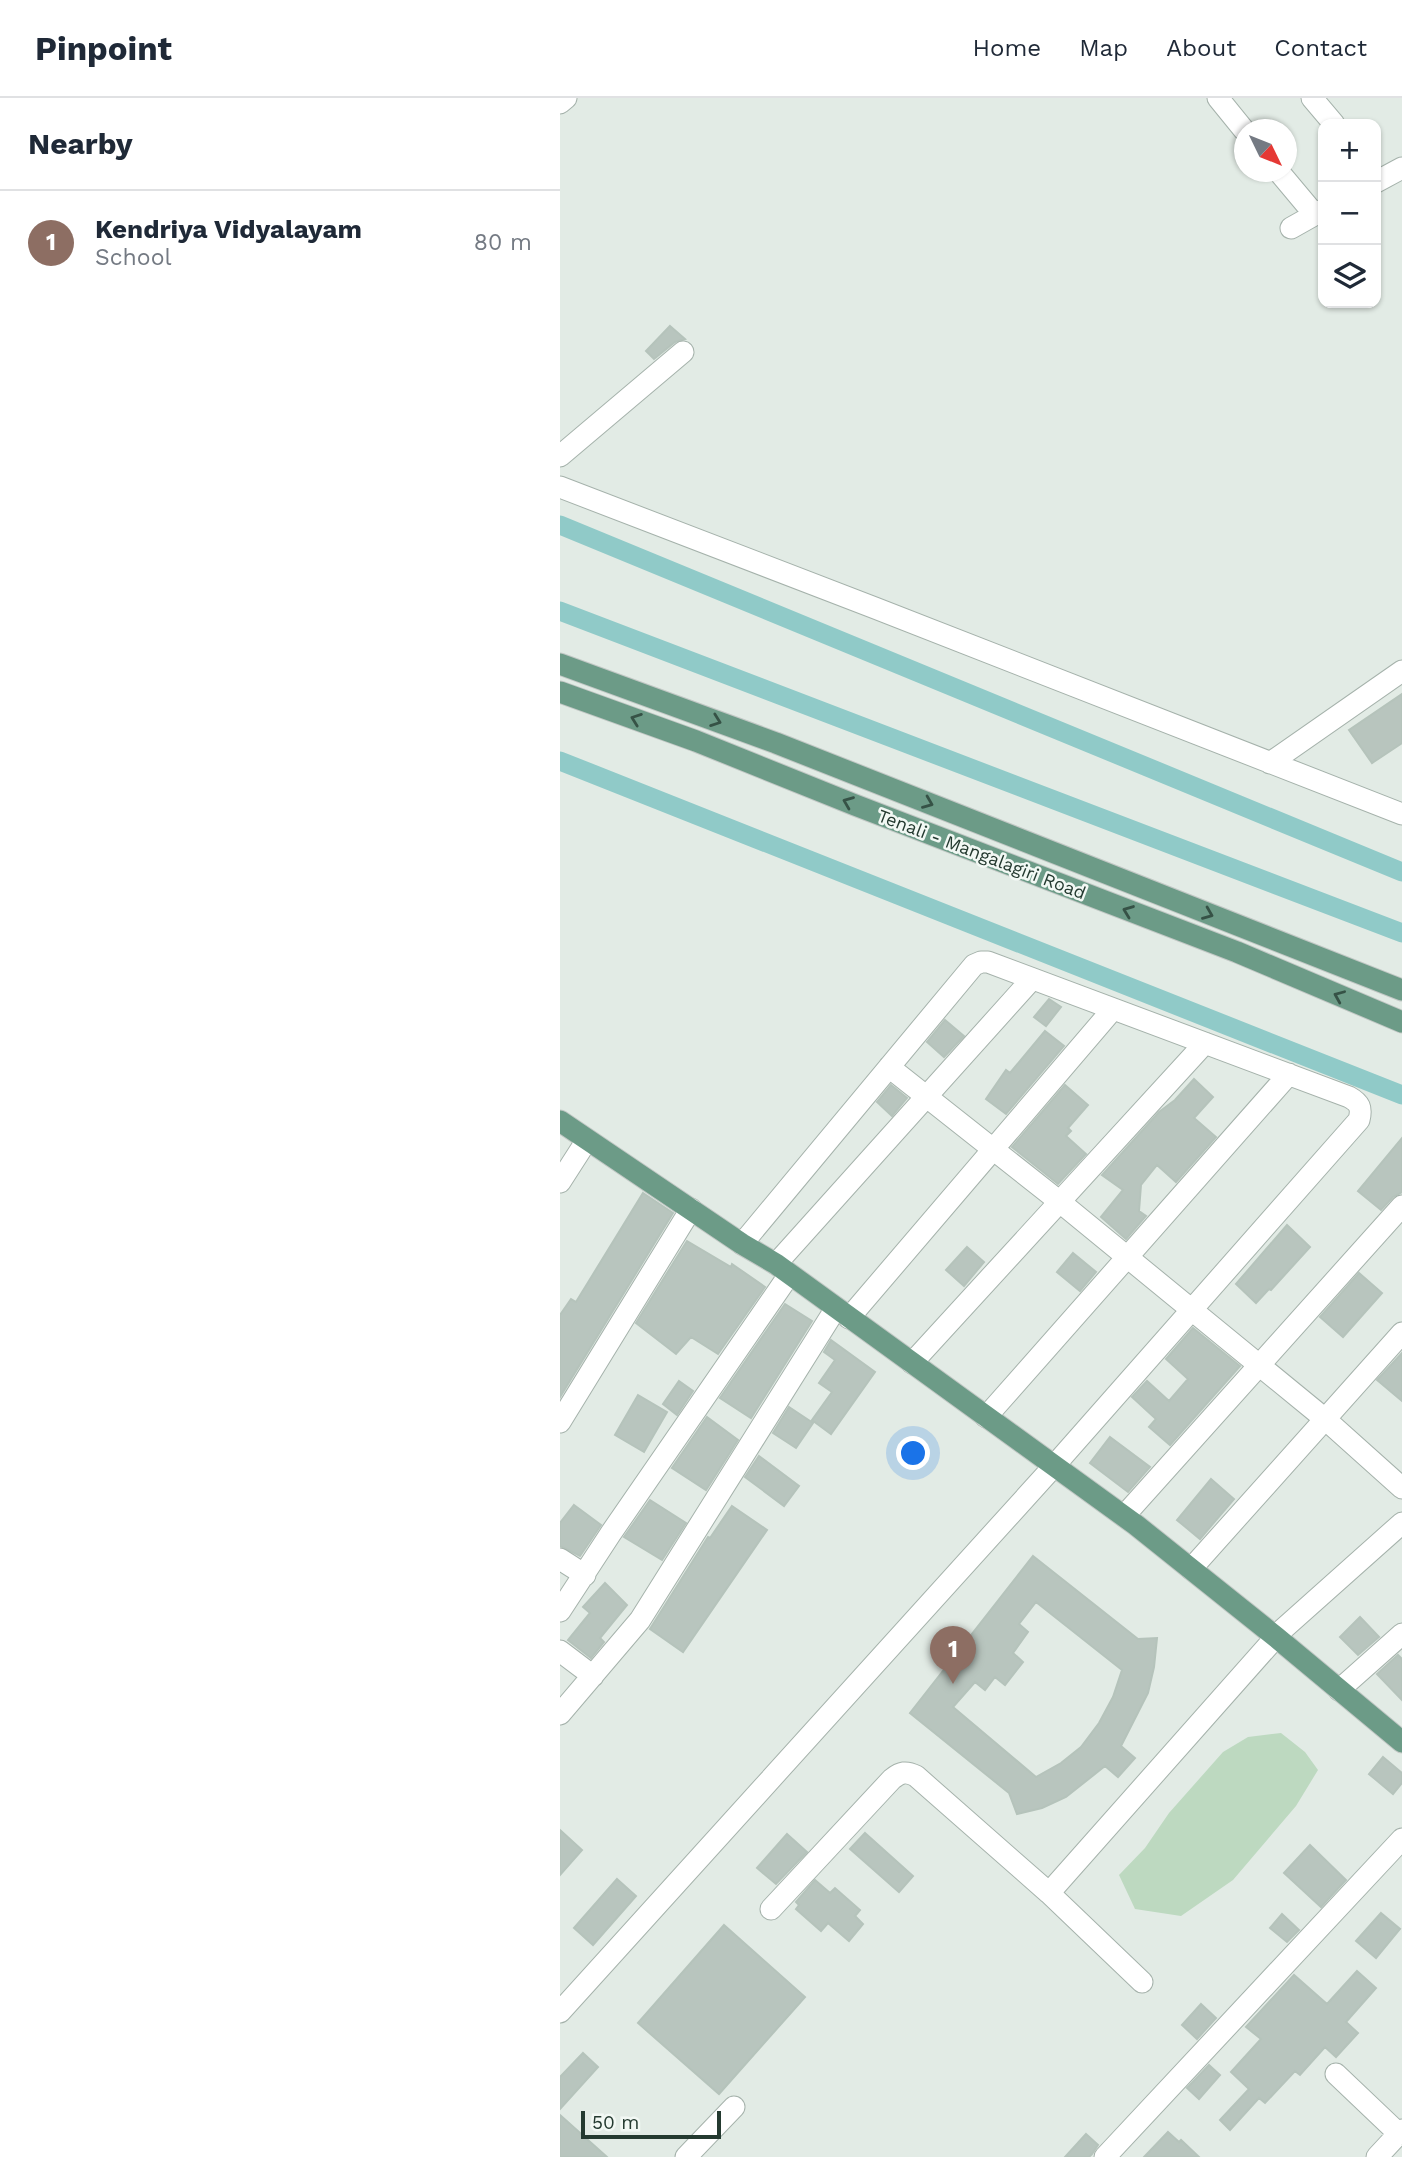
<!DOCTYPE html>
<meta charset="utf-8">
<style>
:root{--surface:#fff;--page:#f6f6f7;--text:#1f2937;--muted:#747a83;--line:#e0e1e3;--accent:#e27168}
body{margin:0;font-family:"Work Sans",sans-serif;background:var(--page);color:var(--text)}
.controls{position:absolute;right:21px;top:21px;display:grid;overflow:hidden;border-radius:14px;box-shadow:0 2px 5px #0004}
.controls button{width:63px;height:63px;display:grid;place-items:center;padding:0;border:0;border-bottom:2px solid var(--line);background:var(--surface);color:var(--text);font:35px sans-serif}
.compass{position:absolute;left:674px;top:21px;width:63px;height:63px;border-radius:50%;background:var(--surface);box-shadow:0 2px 5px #0004;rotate:133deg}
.scale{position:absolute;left:21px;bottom:18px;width:140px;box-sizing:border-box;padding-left:7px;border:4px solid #243a30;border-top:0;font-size:19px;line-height:24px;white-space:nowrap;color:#243a30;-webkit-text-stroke:5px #f2f8f4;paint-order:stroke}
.you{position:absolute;left:354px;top:1356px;width:24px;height:24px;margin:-18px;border:5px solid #fff;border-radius:50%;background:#1a73e8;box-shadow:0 0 0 10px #1a73e833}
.badge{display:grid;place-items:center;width:46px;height:46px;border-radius:50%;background:var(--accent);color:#fff;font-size:23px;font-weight:700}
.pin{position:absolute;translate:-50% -58px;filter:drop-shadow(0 2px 4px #0008)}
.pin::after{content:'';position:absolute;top:37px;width:24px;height:21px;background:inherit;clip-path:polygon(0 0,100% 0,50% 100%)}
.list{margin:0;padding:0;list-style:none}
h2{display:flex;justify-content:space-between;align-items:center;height:91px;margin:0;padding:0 28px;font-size:30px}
h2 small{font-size:23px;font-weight:400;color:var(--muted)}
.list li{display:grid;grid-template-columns:46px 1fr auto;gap:21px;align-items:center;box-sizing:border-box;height:105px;padding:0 28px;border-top:2px solid var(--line)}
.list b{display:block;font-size:26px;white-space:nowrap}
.list p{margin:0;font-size:23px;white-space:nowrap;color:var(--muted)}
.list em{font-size:23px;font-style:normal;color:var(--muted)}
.icon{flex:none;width:38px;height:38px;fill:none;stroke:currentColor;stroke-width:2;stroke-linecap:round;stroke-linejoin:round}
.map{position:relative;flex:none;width:842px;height:2059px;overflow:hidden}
header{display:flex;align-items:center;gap:42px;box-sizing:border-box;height:98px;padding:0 35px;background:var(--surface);border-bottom:2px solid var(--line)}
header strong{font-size:33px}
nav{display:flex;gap:38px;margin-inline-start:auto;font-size:24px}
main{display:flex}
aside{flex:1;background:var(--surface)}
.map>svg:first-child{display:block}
</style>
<header>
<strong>Pinpoint</strong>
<nav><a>Home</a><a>Map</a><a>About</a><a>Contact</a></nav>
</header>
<main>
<aside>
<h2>Nearby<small></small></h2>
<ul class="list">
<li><span class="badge" style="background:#8d6e63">1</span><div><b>Kendriya Vidyalayam</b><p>School</p></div><em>80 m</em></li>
</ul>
</aside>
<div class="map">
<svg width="842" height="2059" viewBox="0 0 842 2059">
<rect width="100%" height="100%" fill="#e2ebe5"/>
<path fill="#bdd9c0" d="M 721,1635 L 745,1654 L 758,1672 L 736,1708 L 673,1782 L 621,1818 L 575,1811 L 559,1777 L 585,1750 L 609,1715 L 663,1654 L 688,1639 Z"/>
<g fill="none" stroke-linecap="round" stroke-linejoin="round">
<path stroke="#90cac8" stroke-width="19" d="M 0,427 L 842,774
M 0,513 L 842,835
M 0,663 L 842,997"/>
</g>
<path fill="#b8c5be" stroke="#b5c3bb" stroke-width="2" fill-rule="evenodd" d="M 110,228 L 125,241 L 115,244 L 94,261 L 86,253 Z
M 842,596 L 842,645 L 812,665 L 789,632 Z
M 489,901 L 501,909 L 486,928 L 474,919 Z
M 385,922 L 404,938 L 384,959 L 367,944 Z
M 485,933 L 504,948 L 446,1016 L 426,1001 L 446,972 L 450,975 Z
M 634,981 L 653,999 L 634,1020 L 656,1039 L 616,1084 L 597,1067 L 581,1087 L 579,1113 L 586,1118 L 566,1141 L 541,1119 L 563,1092 L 542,1077 L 599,1014 L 615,1002 Z
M 331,987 L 347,1000 L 332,1018 L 317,1004 Z
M 505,987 L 528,1007 L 508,1030 L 511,1033 L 506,1038 L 526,1056 L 498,1086 L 452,1049 Z
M 842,1040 L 842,1094 L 833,1099 L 821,1112 L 798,1093 Z
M 83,1095 L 113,1115 L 0,1299 L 0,1217 L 11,1201 L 16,1204 Z
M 727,1127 L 750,1149 L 711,1192 L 709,1191 L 696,1205 L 676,1186 Z
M 127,1143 L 171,1169 L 172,1166 L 205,1189 L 158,1256 L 131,1239 L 116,1256 L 76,1225 Z
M 407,1149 L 424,1164 L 404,1188 L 386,1172 Z
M 513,1155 L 536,1174 L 520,1193 L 497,1174 Z
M 799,1175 L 822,1195 L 783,1239 L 760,1219 Z
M 225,1206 L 252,1223 L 191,1320 L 160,1300 Z
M 633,1230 L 680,1268 L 610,1347 L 589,1329 L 596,1321 L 572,1299 L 587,1283 L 609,1303 L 628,1281 L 606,1261 Z
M 271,1242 L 315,1274 L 271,1336 L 252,1322 L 272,1294 L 259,1285 L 275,1262 L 264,1254 Z
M 842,1255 L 842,1303 L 817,1282 Z
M 119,1283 L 133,1293 L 117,1317 L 103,1306 Z
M 78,1297 L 107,1314 L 84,1354 L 55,1337 Z
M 229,1309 L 253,1325 L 236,1350 L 213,1335 Z
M 147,1319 L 178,1342 L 146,1392 L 112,1370 Z
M 550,1339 L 590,1369 L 568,1394 L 530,1365 Z
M 199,1358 L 239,1388 L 224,1408 L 185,1379 Z
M 651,1381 L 674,1401 L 640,1441 L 617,1422 Z
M 90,1402 L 126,1425 L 102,1462 L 64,1439 Z
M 14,1407 L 41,1427 L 20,1458 L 0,1448 L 0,1425 Z
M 172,1408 L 207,1432 L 123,1554 L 90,1531 L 148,1439 L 150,1440 Z
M 473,1458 L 578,1541 L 597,1540 L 594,1569 L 588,1595 L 561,1648 L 575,1660 L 558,1679 L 545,1668 L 506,1699 L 482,1710 L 457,1716 L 449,1695 L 350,1615 ZM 476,1504 L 562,1572 L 553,1599 L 539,1625 L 521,1649 L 501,1665 L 476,1679 L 393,1609 L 415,1584 L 425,1592 L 435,1579 L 445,1587 L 463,1564 L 453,1555 L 468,1534 L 459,1526 Z
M 45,1485 L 67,1507 L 40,1540 L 44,1544 L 31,1560 L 8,1542 L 30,1515 L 23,1509 Z
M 800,1519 L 819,1539 L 798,1557 L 780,1539 Z
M 838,1557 L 842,1561 L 842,1602 L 817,1576 Z
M 823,1659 L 842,1675 L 842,1685 L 833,1696 L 809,1676 Z
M 0,1732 L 22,1752 L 0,1777 Z
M 305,1735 L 353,1778 L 339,1794 L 290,1751 Z
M 227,1736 L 247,1754 L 216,1786 L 197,1770 Z
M 750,1747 L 786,1782 L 761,1809 L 724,1775 Z
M 57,1781 L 76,1798 L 33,1847 L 14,1830 Z
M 255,1782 L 270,1795 L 275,1790 L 300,1812 L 295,1818 L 303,1826 L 289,1843 L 268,1825 L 261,1833 L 236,1811 L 239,1807 L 236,1804 Z
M 821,1815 L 840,1831 L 816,1860 L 796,1843 Z
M 722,1816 L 739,1832 L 727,1844 L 710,1830 Z
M 164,1827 L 245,1899 L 159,1996 L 78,1925 Z
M 797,1873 L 816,1890 L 786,1924 L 798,1935 L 776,1959 L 765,1949 L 740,1977 L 735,1973 L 705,2005 L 699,2000 L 670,2032 L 660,2022 L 689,1991 L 671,1974 L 701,1941 L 686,1929 L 734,1877 L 767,1906 Z
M 641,1906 L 656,1920 L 637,1941 L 622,1927 Z
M 23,1955 L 38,1969 L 0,2011 L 0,1979 Z
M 649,1967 L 660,1977 L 639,2001 L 627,1990 Z
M 0,2017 L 47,2059 L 0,2059 Z
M 608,2034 L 619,2044 L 621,2042 L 639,2059 L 584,2059 Z
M 526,2036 L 538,2047 L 532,2056 L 529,2059 L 505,2059 Z"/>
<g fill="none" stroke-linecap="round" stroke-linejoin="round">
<defs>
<path id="minor" d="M 658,0 L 684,32
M 752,0 L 774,26
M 0,5 L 6,0
M 719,74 L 755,117
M 816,84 L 842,70
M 731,130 L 763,112
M 0,358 L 123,254
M 0,389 L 315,510 L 842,716
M 710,665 L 842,573
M 329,969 L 500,1104 L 765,1321 L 842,1390
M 0,1084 L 27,1042
M 216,1166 L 472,881
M 289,1220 L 553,911
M 352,1265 L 645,945
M 426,1319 L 729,976
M 0,1324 L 131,1111
M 564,1418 L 842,1108
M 0,1461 L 25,1477
M 631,1471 L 842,1235
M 0,1513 L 51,1435 L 229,1177
M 0,1553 L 33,1578
M 779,1592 L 842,1536
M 0,1616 L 80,1522 L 276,1210
M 489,1795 L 722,1532 L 842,1425
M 211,1811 L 332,1681 C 341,1674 346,1673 356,1678 L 489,1795 L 582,1884
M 0,1914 L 494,1368 L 799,1022 C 802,1010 800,1005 789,999 L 428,864 L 421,864 L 414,867 L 182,1146
M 776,1976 L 839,2036
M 126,2059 L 174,2009
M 545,2059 L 842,1741
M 817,2059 L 842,2032"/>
<path id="major" d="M 0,566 L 216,645 L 842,892
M 0,594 L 136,643 L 295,707 L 677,854 L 842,924
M 0,1023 L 182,1146 L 216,1166 L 576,1427 L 716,1539 L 842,1644"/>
</defs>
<use href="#minor" stroke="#a5b2ab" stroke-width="23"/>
<use href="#major" stroke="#c2c8c5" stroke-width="23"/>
<use href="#minor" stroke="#fff" stroke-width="21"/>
<use href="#major" stroke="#6c9b87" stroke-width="21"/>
</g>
<defs><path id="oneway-chevron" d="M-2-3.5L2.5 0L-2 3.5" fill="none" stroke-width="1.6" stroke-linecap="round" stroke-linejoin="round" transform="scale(1.75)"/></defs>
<g stroke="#365246">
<use href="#oneway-chevron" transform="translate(76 621) rotate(-160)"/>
<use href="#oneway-chevron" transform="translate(156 623) rotate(20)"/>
<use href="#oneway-chevron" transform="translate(288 704) rotate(-158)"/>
<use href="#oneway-chevron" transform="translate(368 705) rotate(22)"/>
<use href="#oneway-chevron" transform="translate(568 813) rotate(-159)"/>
<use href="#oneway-chevron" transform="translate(648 816) rotate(22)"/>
<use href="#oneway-chevron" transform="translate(779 898) rotate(-157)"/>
</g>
<g text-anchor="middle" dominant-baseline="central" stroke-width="5" stroke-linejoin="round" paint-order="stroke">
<g font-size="18" fill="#243a30" stroke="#f2f8f4">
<text transform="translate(422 756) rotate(21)">Tenali - Mangalagiri Road</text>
</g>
</g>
</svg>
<div class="controls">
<button>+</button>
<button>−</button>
<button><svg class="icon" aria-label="layers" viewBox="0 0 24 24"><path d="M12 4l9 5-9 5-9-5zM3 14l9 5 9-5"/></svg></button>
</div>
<svg class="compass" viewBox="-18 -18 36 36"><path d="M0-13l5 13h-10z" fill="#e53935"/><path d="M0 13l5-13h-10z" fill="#747a83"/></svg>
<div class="scale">50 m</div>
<div class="you"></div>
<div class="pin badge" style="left:393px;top:1586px;background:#8d6e63">1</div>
</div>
</main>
